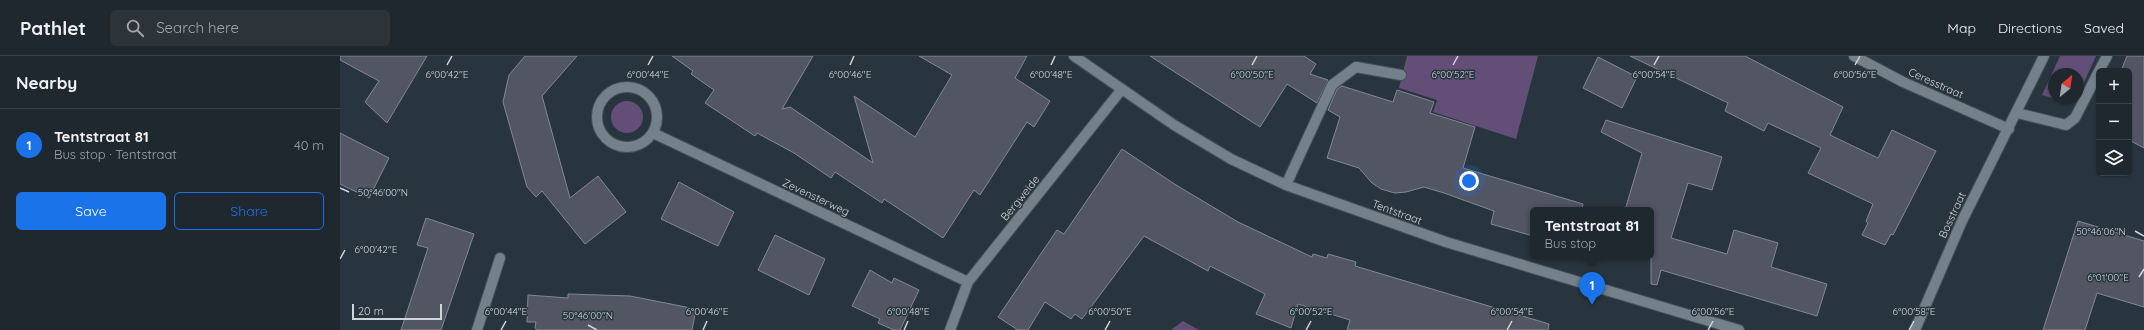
<!DOCTYPE html>
<meta charset="utf-8">
<style>
:root{--surface:#1f282e;--page:#2c343a;--text:#f1f3f6;--muted:#a1a6aa;--line:#3c444a;--accent:#1a73e8}
body{margin:0;font-family:Quicksand,sans-serif;background:var(--page);color:var(--text)}
.controls{position:absolute;right:12px;top:12px;display:grid;overflow:hidden;border-radius:6px;box-shadow:0 1px 3px #0004}
.controls button{width:36px;height:36px;display:grid;place-items:center;padding:0;border:0;border-bottom:1px solid var(--line);background:var(--surface);color:var(--text);font:20px sans-serif}
.compass{position:absolute;left:1708px;top:12px;width:36px;height:36px;border-radius:50%;background:var(--surface);box-shadow:0 1px 3px #0004;rotate:29deg}
.scale{position:absolute;left:12px;bottom:10px;width:90px;box-sizing:border-box;padding-left:4px;border:2px solid #ced6db;border-top:0;font-size:11px;line-height:14px;white-space:nowrap;color:#ced6db;-webkit-text-stroke:3px #29353e;paint-order:stroke}
.you{position:absolute;left:1129px;top:125px;width:14px;height:14px;margin:-10px;border:3px solid #fff;border-radius:50%;background:#1a73e8;box-shadow:0 0 0 6px #1a73e833}
.badge{display:grid;place-items:center;width:26px;height:26px;border-radius:50%;background:var(--accent);color:#fff;font-size:13px;font-weight:700}
.pin{position:absolute;translate:-50% -33px;filter:drop-shadow(0 1px 2px #0008)}
.pin::after{content:'';position:absolute;top:21px;width:14px;height:12px;background:inherit;clip-path:polygon(0 0,100% 0,50% 100%)}
.popup{position:absolute;left:1190px;top:151px;width:124px;height:52px;box-sizing:border-box;display:grid;place-content:center;border-radius:6px;background:var(--surface);filter:drop-shadow(0 1px 3px #0005);font-size:13px;white-space:nowrap;color:var(--muted)}
.popup b{font-size:15px;color:var(--text)}
.popup::after{content:'';position:absolute;left:50%;top:100%;margin-left:-8px;border:8px solid transparent;border-top-color:var(--surface)}
.list{margin:0;padding:0;list-style:none}
h2{display:flex;justify-content:space-between;align-items:center;height:52px;margin:0;padding:0 16px;font-size:17px}
h2 small{font-size:13px;font-weight:400;color:var(--muted)}
.list li{display:grid;grid-template-columns:26px 1fr auto;gap:12px;align-items:center;box-sizing:border-box;height:72px;padding:0 16px;border-top:1px solid var(--line)}
.list b{display:block;font-size:15px;white-space:nowrap}
.list p{margin:0;font-size:13px;white-space:nowrap;color:var(--muted)}
.list em{font-size:13px;font-style:normal;color:var(--muted)}
.actions{display:flex;gap:8px;padding:12px 16px}
.actions a{flex:1;padding:9px 0;border:1px solid var(--accent);border-radius:6px;text-align:center;font-size:14px;color:var(--accent)}
.actions .main{background:var(--accent);color:#fff}
.icon{flex:none;width:22px;height:22px;fill:none;stroke:currentColor;stroke-width:2;stroke-linecap:round;stroke-linejoin:round}
.map{position:relative;flex:none;width:1804px;height:274px;overflow:hidden}
header{display:flex;align-items:center;gap:24px;box-sizing:border-box;height:56px;padding:0 20px;background:var(--surface);border-bottom:1px solid var(--line)}
header strong{font-size:19px}
nav{display:flex;gap:22px;margin-inline-start:auto;font-size:14px}
.search{width:280px;height:36px;background:var(--page);display:flex;align-items:center;gap:10px;box-sizing:border-box;padding:0 14px;border-radius:6px;color:var(--muted);font-size:15px}
main{display:flex}
aside{flex:1;background:var(--surface)}
.map>svg:first-child{display:block}
</style>
<header>
<strong>Pathlet</strong>
<div class="search"><svg class="icon" aria-label="search" viewBox="0 0 24 24"><circle cx="10" cy="10" r="6"/><path d="M15 15l6 6"/></svg>Search here</div>
<nav><a>Map</a><a>Directions</a><a>Saved</a></nav>
</header>
<main>
<aside>
<h2>Nearby<small></small></h2>
<ul class="list">
<li><span class="badge">1</span><div><b>Tentstraat 81</b><p>Bus stop · Tentstraat</p></div><em>40 m</em></li>
</ul>
<div class="actions"><a class="main">Save</a><a>Share</a></div>
</aside>
<div class="map">
<svg width="1804" height="274" viewBox="0 0 1804 274">
<rect width="100%" height="100%" fill="#29353e"/>
<path fill="#624e76" d="M 1067,0 L 1198,0 L 1176,83 L 1093,56 L 1097,44 L 1059,32 Z
M 1720,0 L 1756,0 L 1738,40 L 1738,18 L 1714,18 L 1714,42 L 1734,42 L 1726,46 L 1702,39 Z
M271 61a16 16 0 1 1 32 0a16 16 0 1 1-32 0Z
M 843,265 L 859,274 L 831,274 Z"/>
<path fill="#525663" stroke="#838795" d="M 0,0 L 87,0 L 47,67 L 25,46 L 39,25 L 0,4 Z
M 185,0 L 237,0 L 202,40 L 230,142 L 258,120 L 286,156 L 245,188 L 202,135 L 196,141 L 187,131 L 163,46 L 169,19 Z
M 332,0 L 473,0 L 442,53 L 450,51 L 533,107 L 514,40 L 575,81 L 612,19 L 579,0 L 687,0 L 675,22 L 710,45 L 694,71 L 687,66 L 640,139 L 634,134 L 603,182 L 544,143 L 542,147 L 495,116 L 491,122 L 454,97 L 417,77 L 415,80 L 365,47 L 374,34 L 351,18 L 353,15 Z
M 810,0 L 964,0 L 976,8 L 970,18 L 988,24 L 977,47 L 947,28 L 920,71 Z
M 1290,0 L 1405,0 L 1503,51 L 1490,79 L 1538,102 L 1552,74 L 1596,95 L 1553,179 L 1551,178 L 1545,189 L 1522,179 L 1528,167 L 1526,165 L 1533,148 L 1468,117 L 1481,92 L 1428,67 L 1424,75 L 1385,55 L 1388,47 Z
M 1787,0 L 1804,0 L 1804,92 L 1789,84 L 1789,15 L 1781,15 Z
M 1258,1 L 1297,21 L 1282,52 L 1243,32 Z
M 1002,30 L 1053,46 L 1057,34 L 1094,46 L 1090,57 L 1135,71 L 1123,112 L 1243,148 L 1242,154 L 1193,154 L 1193,180 L 1151,168 L 1154,155 L 1104,137 L 1084,131 L 1066,136 L 1055,137 L 1041,133 L 1032,127 L 1019,112 L 987,102 L 1000,61 L 988,54 L 997,33 Z
M 1266,64 L 1382,101 L 1372,134 L 1348,127 L 1331,182 L 1387,198 L 1394,174 L 1438,187 L 1431,211 L 1487,228 L 1477,260 L 1321,214 L 1317,229 L 1311,228 L 1311,154 L 1285,154 L 1302,97 L 1261,76 Z
M 0,77 L 49,102 L 29,142 L 0,128 Z
M 782,93 L 836,129 L 898,166 L 972,201 L 973,198 L 987,202 L 988,198 L 1016,206 L 1015,210 L 1209,268 L 1208,274 L 1007,274 L 1010,264 L 958,248 L 951,272 L 916,258 L 925,238 L 870,210 L 868,215 L 804,180 L 742,263 L 735,258 L 731,263 L 705,246 L 688,274 L 678,274 L 658,261 L 717,174 L 724,178 Z
M 339,126 L 394,156 L 378,190 L 321,163 Z
M 86,162 L 134,178 L 101,274 L 61,274 L 88,192 L 77,189 Z
M 1738,165 L 1804,185 L 1804,251 L 1757,237 L 1745,274 L 1703,274 Z
M 435,179 L 485,203 L 469,239 L 418,214 Z
M 530,214 L 552,227 L 554,222 L 579,234 L 560,274 L 554,274 L 538,267 L 540,263 L 512,250 Z
M 228,238 L 290,240 L 356,253 L 352,274 L 197,274 L 195,272 L 196,266 L 187,266 L 188,239 L 228,242 Z"/>
<g fill="none" stroke-linecap="round" stroke-linejoin="round">
<defs>
<path id="minor" d="M 734,0 L 834,69 L 891,103 L 946,129 L 1106,186 L 1399,274
M 1514,0 L 1563,26 L 1669,73
M 1759,15 L 1767,0
M257 61a30 30 0 1 1 60 0a30 30 0 1 1-60 0Z
M 1677,57 L 1726,69 L 1735,62 L 1759,15
M 313,77 L 628,226
M 946,129 L 992,29 L 1016,11 L 1061,19
M 137,274 L 160,202
M 610,274 L 628,226 L 782,33
M 1575,274 L 1622,165 L 1704,0"/>
</defs>
<use href="#minor" stroke="#465057" stroke-width="12"/>
<use href="#minor" stroke="#74818b" stroke-width="10"/>
</g>
<path fill="none" stroke="#ced6db" stroke-width="1.5" d="M 107,9 L 112,0M 308,9 L 313,0M 510,9 L 514,0M 711,9 L 715,0M 912,9 L 917,0M 1113,9 L 1118,0M 1314,9 L 1319,0M 1515,9 L 1520,0M 0,132 L 9,136M 1795,175 L 1804,180M 0,203 L 5,194M 1799,221 L 1804,213M 248,269 L 257,274M 161,274 L 166,265M 363,274 L 367,265M 564,274 L 568,265M 765,274 L 770,265M 966,274 L 971,265M 1167,274 L 1172,265M 1368,274 L 1373,265M 1569,274 L 1574,265"/>
<g text-anchor="middle" dominant-baseline="central" stroke-width="3" stroke-linejoin="round" paint-order="stroke">
<g font-size="11" fill="#ced6db" stroke="#29353e">
<text transform="translate(1596 27) rotate(24)">Ceresstraat</text>
<text transform="translate(476 141) rotate(25)">Zevensterweg</text>
<text transform="translate(680 142) rotate(-51)">Bergweide</text>
<text transform="translate(1057 156) rotate(20)">Tentstraat</text>
<text transform="translate(1612 159) rotate(-65)">Bosstraat</text>
</g>
</g>
<g font-size="10" text-anchor="middle" fill="#ced6db" stroke="#29353e" stroke-width="3" stroke-linejoin="round" paint-order="stroke">
<text x="107" y="22">6°00'42"E</text>
<text x="308" y="22">6°00'44"E</text>
<text x="510" y="22">6°00'46"E</text>
<text x="711" y="22">6°00'48"E</text>
<text x="912" y="22">6°00'50"E</text>
<text x="1113" y="22">6°00'52"E</text>
<text x="1314" y="22">6°00'54"E</text>
<text x="1515" y="22">6°00'56"E</text>
<text x="43" y="140">50°46'00"N</text>
<text x="1761" y="179">50°46'06"N</text>
<text x="36" y="197">6°00'42"E</text>
<text x="1768" y="225">6°01'00"E</text>
<text x="166" y="259">6°00'44"E</text>
<text x="367" y="259">6°00'46"E</text>
<text x="568" y="259">6°00'48"E</text>
<text x="770" y="259">6°00'50"E</text>
<text x="971" y="259">6°00'52"E</text>
<text x="1172" y="259">6°00'54"E</text>
<text x="1373" y="259">6°00'56"E</text>
<text x="1574" y="259">6°00'58"E</text>
<text x="248" y="263">50°46'00"N</text>
</g>
</svg>
<div class="controls">
<button>+</button>
<button>−</button>
<button><svg class="icon" aria-label="layers" viewBox="0 0 24 24"><path d="M12 4l9 5-9 5-9-5zM3 14l9 5 9-5"/></svg></button>
</div>
<svg class="compass" viewBox="-18 -18 36 36"><path d="M0-13l5 13h-10z" fill="#e53935"/><path d="M0 13l5-13h-10z" fill="#a1a6aa"/></svg>
<div class="scale">20 m</div>
<div class="you"></div>
<div class="pin badge" style="left:1252px;top:249px">1</div>
<div class="popup"><b>Tentstraat 81</b>Bus stop</div>
</div>
</main>
